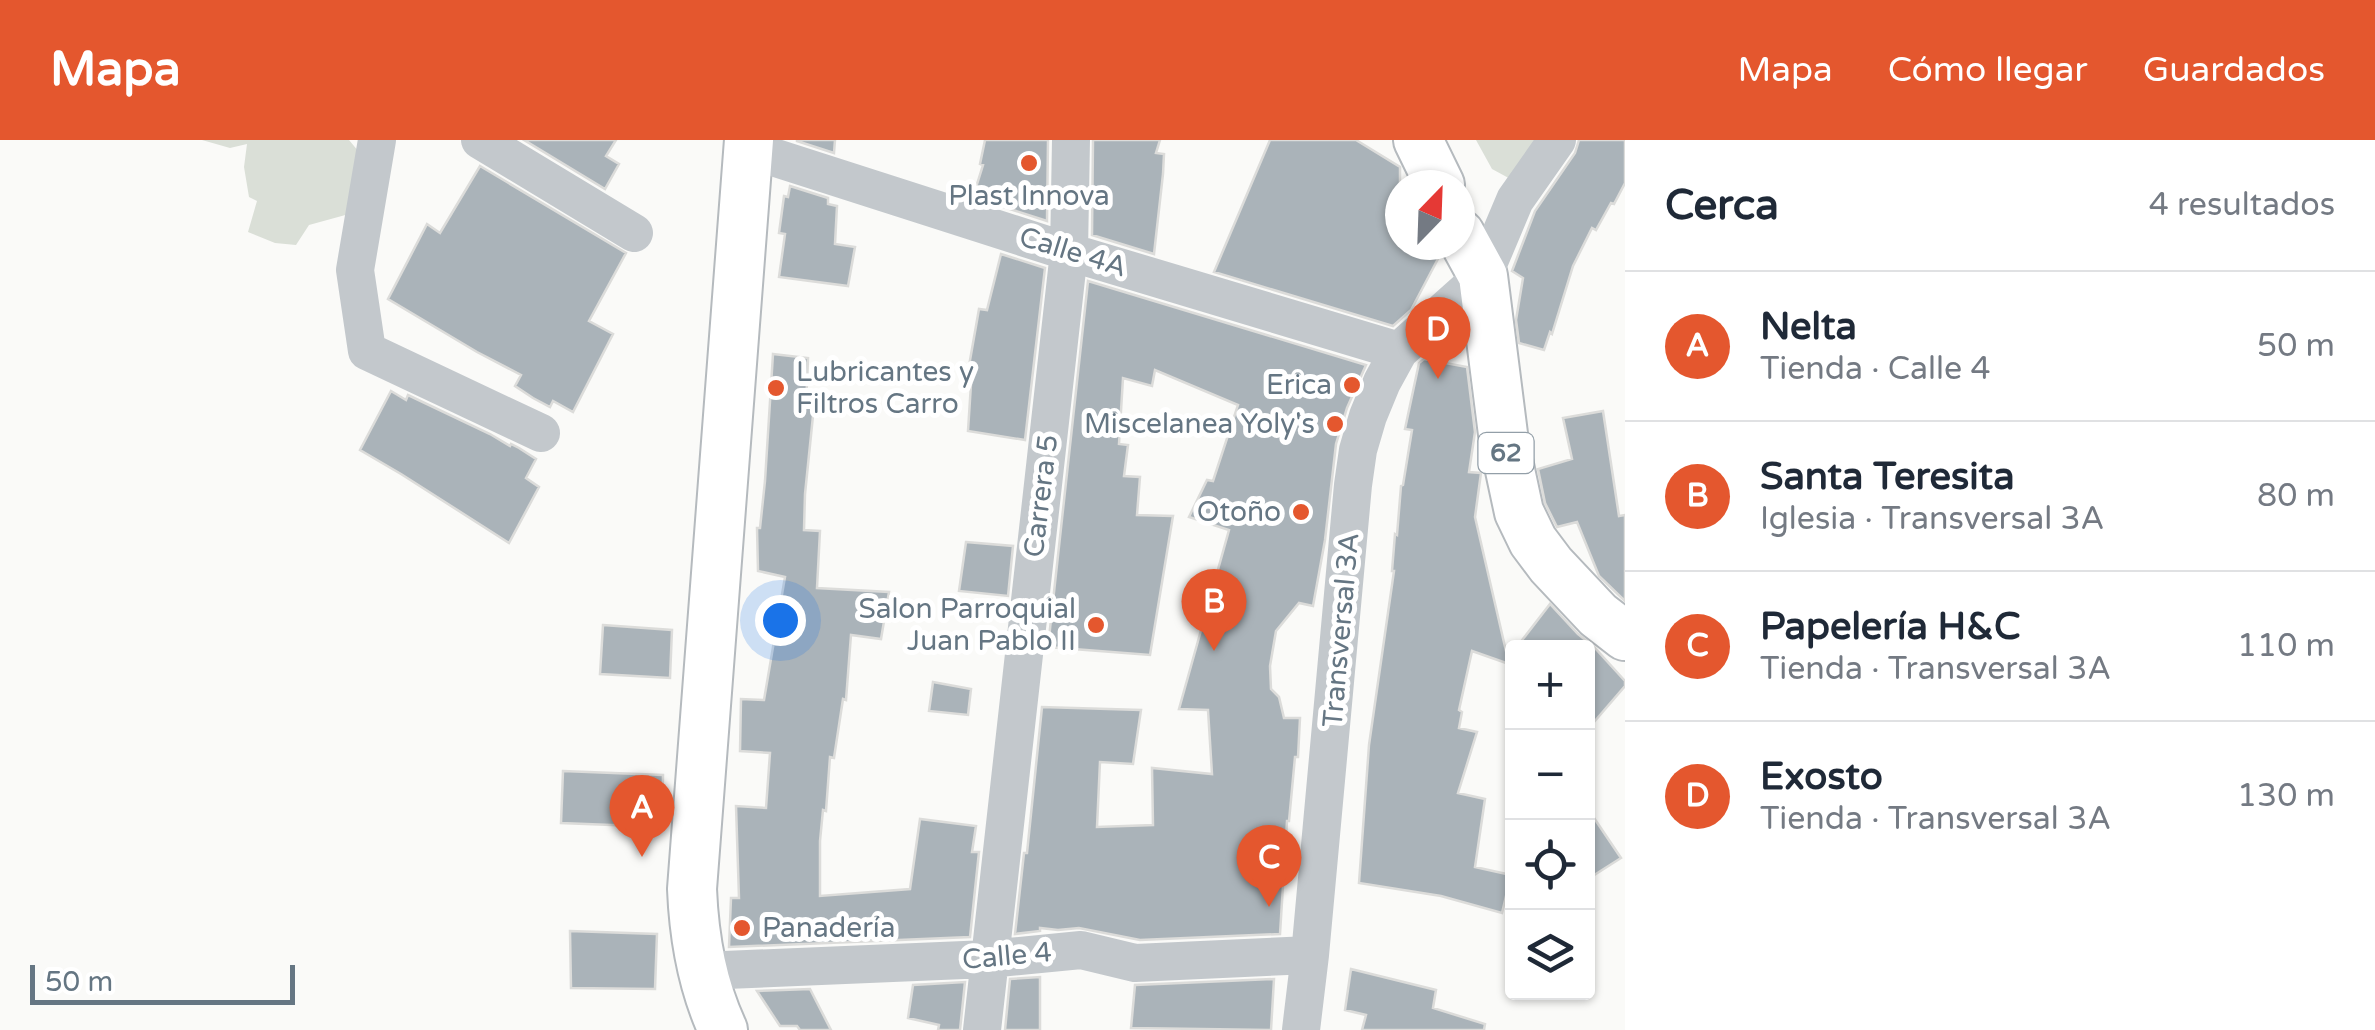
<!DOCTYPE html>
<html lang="es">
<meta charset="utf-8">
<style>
:root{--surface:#fff;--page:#f6f6f7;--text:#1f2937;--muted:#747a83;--line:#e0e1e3;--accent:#e4572e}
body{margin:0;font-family:"Varela Round",sans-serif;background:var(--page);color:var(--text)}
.controls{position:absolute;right:30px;bottom:30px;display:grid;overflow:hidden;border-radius:10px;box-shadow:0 2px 8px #0004}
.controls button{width:90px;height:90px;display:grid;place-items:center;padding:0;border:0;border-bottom:2px solid var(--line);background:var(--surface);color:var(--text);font:50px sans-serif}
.compass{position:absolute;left:1385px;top:30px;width:90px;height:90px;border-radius:50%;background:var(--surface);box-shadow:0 2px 8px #0004;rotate:23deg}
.scale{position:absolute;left:30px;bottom:25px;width:265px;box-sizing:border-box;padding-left:10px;border:5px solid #657683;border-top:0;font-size:28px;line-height:35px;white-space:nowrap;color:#657683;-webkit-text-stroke:8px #fff;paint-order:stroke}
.you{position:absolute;left:780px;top:480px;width:35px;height:35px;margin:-25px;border:8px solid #fff;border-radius:50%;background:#1a73e8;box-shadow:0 0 0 15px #1a73e833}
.badge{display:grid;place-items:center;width:65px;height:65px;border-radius:50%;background:var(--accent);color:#fff;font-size:32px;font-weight:700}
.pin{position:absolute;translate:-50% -82px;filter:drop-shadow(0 2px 5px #0008)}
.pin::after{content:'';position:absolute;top:52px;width:35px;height:30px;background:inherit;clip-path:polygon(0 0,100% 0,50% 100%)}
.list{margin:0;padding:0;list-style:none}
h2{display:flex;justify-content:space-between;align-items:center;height:130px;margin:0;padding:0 40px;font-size:42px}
h2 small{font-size:32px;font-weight:400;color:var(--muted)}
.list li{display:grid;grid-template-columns:65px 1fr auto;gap:30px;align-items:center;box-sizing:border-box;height:150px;padding:0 40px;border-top:2px solid var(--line)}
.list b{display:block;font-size:38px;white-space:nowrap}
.list p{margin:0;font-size:32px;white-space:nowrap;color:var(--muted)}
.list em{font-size:32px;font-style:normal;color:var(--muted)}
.icon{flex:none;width:55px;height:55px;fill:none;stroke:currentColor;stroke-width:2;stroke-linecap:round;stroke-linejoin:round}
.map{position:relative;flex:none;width:1625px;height:890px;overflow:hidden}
header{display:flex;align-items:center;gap:60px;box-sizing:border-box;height:140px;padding:0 50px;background:var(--accent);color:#fff}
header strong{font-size:48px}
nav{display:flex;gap:55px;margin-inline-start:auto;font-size:35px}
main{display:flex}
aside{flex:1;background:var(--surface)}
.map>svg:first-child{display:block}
</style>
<header>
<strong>Mapa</strong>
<nav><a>Mapa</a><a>Cómo llegar</a><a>Guardados</a></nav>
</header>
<main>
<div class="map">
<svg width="1625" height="890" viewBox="0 0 1625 890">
<rect width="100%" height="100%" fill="#fafaf8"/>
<path fill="#dadfd7" d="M 202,0 L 349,0 L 369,24 L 349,74 L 309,85 L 296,105 L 275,103 L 248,92 L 257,61 L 249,57 L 244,27 L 247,4 L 230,8 Z
M 1476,0 L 1548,0 L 1516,42 L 1492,29 Z"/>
<path fill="#aab3b9" stroke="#dcdcda" stroke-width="2.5" d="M 524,0 L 616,0 L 606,16 L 619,24 L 605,49 Z
M 797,0 L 835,0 L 834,13 L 797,1 Z
M 985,0 L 1048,0 L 1047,81 L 973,57 L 983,25 L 980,24 Z
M 1093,0 L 1160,0 L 1156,13 L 1164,14 L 1163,34 L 1154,114 L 1092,95 Z
M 1270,0 L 1356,0 L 1400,27 L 1400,105 L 1435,105 L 1440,115 L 1411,170 L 1393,186 L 1214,132 Z
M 1579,0 L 1625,0 L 1625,43 L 1614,64 L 1611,63 L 1596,90 L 1592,88 L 1573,126 L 1552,194 L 1550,192 L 1544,210 L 1519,203 L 1516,180 L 1523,138 L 1512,131 L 1535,71 L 1575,13 Z
M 480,26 L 626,113 L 589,181 L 613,194 L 573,272 L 553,261 L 550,267 L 533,258 L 515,246 L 521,235 L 477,212 L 388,159 L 427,84 L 440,93 Z
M 790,46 L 828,58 L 828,64 L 837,66 L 835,104 L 855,107 L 848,146 L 779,137 L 785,94 L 779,93 L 784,56 L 788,57 Z
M 1001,114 L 1045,128 L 1025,300 L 968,291 L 971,244 L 966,243 L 979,169 L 987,170 Z
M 1088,141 L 1366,225 L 1347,268 L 1336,304 L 1325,400 L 1313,466 L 1299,463 L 1276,491 L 1270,526 L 1271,549 L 1279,557 L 1284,578 L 1300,578 L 1298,617 L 1295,617 L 1289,681 L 1287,681 L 1280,794 L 1140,800 L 1079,788 L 1058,790 L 1040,788 L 1040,791 L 1015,794 L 1024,713 L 1027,713 L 1042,567 L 1141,570 L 1133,624 L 1100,622 L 1097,687 L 1153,685 L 1152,628 L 1212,634 L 1208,570 L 1179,569 L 1229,390 L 1189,377 L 1207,340 L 1213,341 L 1238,265 L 1155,230 L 1152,246 L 1123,238 L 1119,304 L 1128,305 L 1124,336 L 1140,337 L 1137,375 L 1173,376 L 1150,515 L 1048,507 Z
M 773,214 L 808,218 L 806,266 L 814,266 L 805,354 L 804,390 L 820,391 L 817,448 L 889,452 L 881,499 L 851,495 L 846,560 L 843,559 L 834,618 L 830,617 L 826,671 L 823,670 L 820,701 L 820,756 L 910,749 L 920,679 L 976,686 L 972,712 L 979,712 L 970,797 L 729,807 L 731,758 L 739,758 L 736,666 L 766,668 L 770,613 L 740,611 L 741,559 L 764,560 L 785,437 L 758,431 L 757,388 L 760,388 L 765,341 Z
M 1424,219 L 1467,227 L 1475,292 L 1469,332 L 1481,333 L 1475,377 L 1509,524 L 1472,511 L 1459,570 L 1462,572 L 1459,588 L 1477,592 L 1458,653 L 1485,659 L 1475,727 L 1511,735 L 1502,773 L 1441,756 L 1359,743 L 1369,605 L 1394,431 L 1392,431 L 1395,394 L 1397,395 L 1401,346 L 1403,345 L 1412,290 L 1405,289 L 1419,223 Z
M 391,251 L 406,260 L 408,255 L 490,294 L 510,306 L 511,304 L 519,308 L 536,319 L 526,338 L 539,347 L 509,403 L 401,334 L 360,310 Z
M 1603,271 L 1619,376 L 1625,375 L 1625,461 L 1599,436 L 1577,382 L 1557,387 L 1545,363 L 1538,329 L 1572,319 L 1563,278 Z
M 966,402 L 1013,406 L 1008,456 L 959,451 Z
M 1550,464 L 1578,494 L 1594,507 L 1625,541 L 1625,546 L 1588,589 L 1588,508 L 1516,508 Z
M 603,485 L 672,490 L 670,538 L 600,534 Z
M 933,542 L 971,549 L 968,575 L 929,571 Z
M 563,631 L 663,635 L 662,687 L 561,683 Z
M 1588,669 L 1621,718 L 1588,739 Z
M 570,791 L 657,794 L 655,849 L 571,848 Z
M 1351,829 L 1436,850 L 1433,868 L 1485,884 L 1484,890 L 1362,890 L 1366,875 L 1345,870 Z
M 1040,837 L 1040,890 L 1005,890 L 1010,839 Z
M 1274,839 L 1271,890 L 1131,888 L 1135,845 Z
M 965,842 L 960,890 L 938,890 L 939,885 L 908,878 L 913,845 Z
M 810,849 L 831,890 L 800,890 L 797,886 L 780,886 L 757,851 Z"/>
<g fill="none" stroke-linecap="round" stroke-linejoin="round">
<defs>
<path id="major" d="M 1418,0 L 1440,45
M 1460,94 L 1483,136 L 1504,302 L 1519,372 L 1533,401 L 1551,425 L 1598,475 L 1625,496
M 723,890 C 702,845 694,798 692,749 L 749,0"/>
</defs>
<use href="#major" stroke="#b5babe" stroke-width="52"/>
<path stroke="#c3c8cc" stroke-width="38" d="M 377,0 L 355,130 L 367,211 L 541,293
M 480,0 L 634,93
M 748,9 L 1069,112 L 1399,211
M 701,831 L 988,819 L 1081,810 L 1135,823 L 1310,815
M 982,890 L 1069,112 L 1071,0
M 1301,890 L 1310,815 L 1353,345 L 1358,310 L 1368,276 L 1382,242 L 1399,211 L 1483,136 L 1515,60 L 1557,0"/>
<use href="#major" stroke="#fff" stroke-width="48"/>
</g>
<g fill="#e4572e" stroke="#fff" stroke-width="4">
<circle cx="1029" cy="23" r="10"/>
<circle cx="1352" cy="245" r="10"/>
<circle cx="776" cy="248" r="10"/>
<circle cx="1335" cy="284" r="10"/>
<circle cx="1301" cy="372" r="10"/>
<circle cx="1096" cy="485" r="10"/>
<circle cx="742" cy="788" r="10"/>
</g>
<g text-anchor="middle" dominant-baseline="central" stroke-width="10" stroke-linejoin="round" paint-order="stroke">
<rect fill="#fff" stroke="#939fa8" stroke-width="2.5" x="1478.5" y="293" width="55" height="40" rx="8"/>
<g font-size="25" font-weight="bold" fill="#657683">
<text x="1506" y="313">62</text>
</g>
<g font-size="28" fill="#657683" stroke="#fff" text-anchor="end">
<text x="1029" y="56" text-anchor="middle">Plast Innova</text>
<text x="796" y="232" text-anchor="start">Lubricantes y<tspan x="796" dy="32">Filtros Carro</tspan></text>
<text x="1332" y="245">Erica</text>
<text x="1315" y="284">Miscelanea Yoly's</text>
<text x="1281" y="372">Otoño</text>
<text x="1076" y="469">Salon Parroquial<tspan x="1076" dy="32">Juan Pablo II</tspan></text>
<text x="762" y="788" text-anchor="start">Panadería</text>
</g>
<g font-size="28" fill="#657683" stroke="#fff">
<text transform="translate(1073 112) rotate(17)">Calle 4A</text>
<text transform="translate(1041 356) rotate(-83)">Carrera 5</text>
<text transform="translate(1341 490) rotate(-85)">Transversal 3A</text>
<text transform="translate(1007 816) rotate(-5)">Calle 4</text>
</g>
</g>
</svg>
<div class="controls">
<button>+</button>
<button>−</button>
<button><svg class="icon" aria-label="locate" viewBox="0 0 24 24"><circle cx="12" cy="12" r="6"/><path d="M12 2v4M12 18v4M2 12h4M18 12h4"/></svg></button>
<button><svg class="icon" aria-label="layers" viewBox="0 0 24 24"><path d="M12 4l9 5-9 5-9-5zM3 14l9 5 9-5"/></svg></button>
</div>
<svg class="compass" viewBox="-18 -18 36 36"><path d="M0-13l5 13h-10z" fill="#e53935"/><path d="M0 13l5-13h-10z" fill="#747a83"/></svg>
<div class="scale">50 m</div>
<div class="you"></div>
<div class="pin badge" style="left:642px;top:717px">A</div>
<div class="pin badge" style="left:1214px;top:511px">B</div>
<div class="pin badge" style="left:1269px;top:767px">C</div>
<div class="pin badge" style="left:1438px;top:239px">D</div>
</div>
<aside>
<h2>Cerca<small>4 resultados</small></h2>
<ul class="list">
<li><span class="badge">A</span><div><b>Nelta</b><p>Tienda · Calle 4</p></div><em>50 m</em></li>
<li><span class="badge">B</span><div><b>Santa Teresita</b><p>Iglesia · Transversal 3A</p></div><em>80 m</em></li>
<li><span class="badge">C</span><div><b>Papelería H&amp;C</b><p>Tienda · Transversal 3A</p></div><em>110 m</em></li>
<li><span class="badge">D</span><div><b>Exosto</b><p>Tienda · Transversal 3A</p></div><em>130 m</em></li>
</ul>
</aside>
</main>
